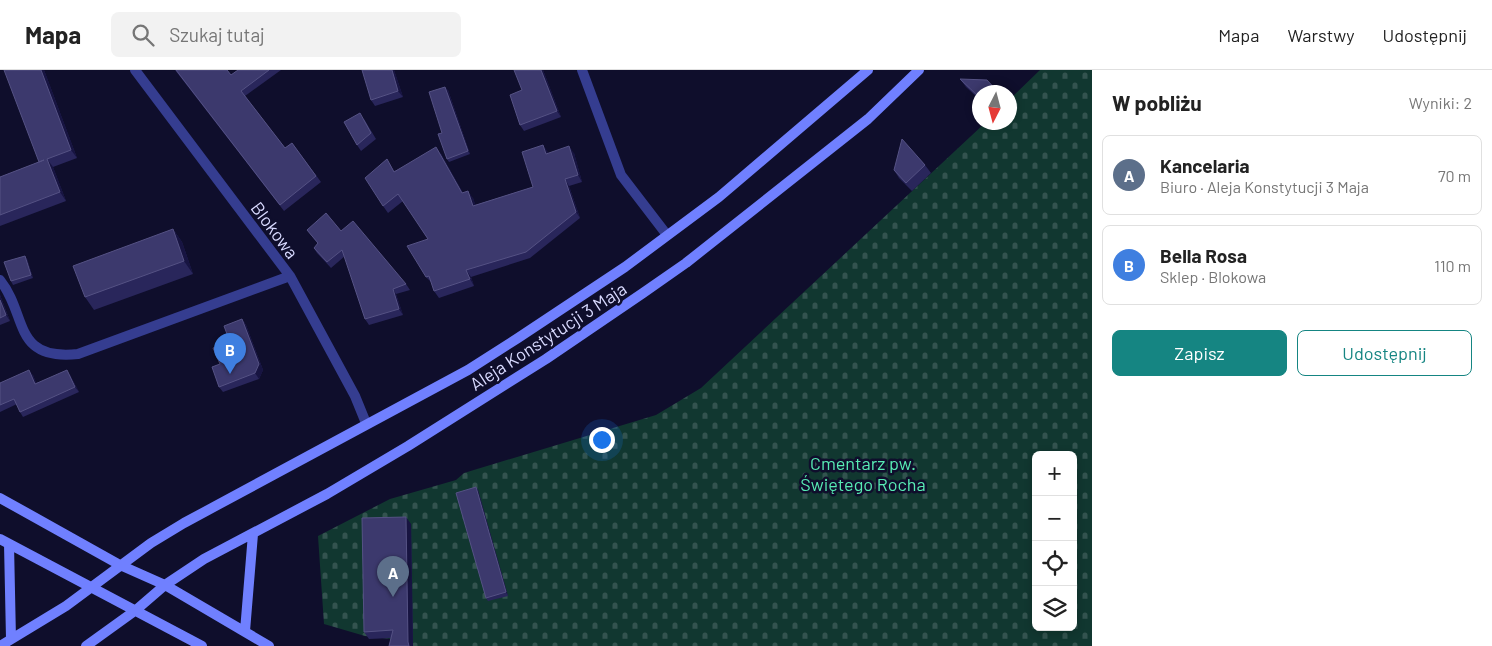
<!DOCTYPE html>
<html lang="pl">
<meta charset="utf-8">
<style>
:root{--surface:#fff;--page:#f2f2f2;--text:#222;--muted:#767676;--line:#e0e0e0;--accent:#158582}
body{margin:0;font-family:Barlow,sans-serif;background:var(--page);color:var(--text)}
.controls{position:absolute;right:15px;bottom:15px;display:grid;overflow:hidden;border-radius:8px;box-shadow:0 2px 8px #0003}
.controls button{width:45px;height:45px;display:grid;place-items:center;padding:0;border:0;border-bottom:1px solid var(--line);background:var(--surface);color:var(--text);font:25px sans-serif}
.compass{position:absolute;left:972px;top:15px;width:45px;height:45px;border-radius:50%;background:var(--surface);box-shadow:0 2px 8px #0003;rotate:186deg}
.you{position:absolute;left:601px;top:369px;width:18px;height:18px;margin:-12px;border:4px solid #fff;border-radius:50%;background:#1a73e8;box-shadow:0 0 0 8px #1a73e833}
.badge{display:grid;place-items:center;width:32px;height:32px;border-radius:50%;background:var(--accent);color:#fff;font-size:16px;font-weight:700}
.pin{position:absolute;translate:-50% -41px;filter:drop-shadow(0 1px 2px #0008)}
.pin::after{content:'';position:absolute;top:26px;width:18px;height:15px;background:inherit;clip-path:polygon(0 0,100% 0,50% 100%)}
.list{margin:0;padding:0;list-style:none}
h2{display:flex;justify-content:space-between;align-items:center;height:65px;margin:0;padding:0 20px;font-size:21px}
h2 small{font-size:16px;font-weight:400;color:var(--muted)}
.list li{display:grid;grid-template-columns:32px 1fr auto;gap:15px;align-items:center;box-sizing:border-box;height:80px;margin:0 10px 10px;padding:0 10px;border:1px solid var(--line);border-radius:8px}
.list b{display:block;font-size:19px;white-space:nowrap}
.list p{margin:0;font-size:16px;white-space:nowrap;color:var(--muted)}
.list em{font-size:16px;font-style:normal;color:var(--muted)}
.actions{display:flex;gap:10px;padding:15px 20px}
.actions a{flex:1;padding:11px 0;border:1px solid var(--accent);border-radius:8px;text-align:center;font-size:18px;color:var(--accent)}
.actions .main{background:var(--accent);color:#fff}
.icon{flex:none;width:28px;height:28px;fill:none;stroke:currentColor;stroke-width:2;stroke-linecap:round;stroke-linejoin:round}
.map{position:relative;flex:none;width:1092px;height:576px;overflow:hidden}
header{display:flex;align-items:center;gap:30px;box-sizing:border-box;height:70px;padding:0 25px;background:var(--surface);border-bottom:1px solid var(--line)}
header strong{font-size:24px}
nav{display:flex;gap:28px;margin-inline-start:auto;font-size:18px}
.search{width:350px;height:45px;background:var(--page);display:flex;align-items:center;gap:12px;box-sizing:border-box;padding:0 18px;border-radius:8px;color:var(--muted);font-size:19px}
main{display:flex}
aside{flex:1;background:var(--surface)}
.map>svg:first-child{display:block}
</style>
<header>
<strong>Mapa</strong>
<div class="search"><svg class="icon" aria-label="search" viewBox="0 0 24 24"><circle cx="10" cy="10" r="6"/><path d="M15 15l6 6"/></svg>Szukaj tutaj</div>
<nav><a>Mapa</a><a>Warstwy</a><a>Udostępnij</a></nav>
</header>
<main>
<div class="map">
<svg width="1092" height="576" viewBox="0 0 1092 576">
<defs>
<pattern id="cemetery-stones" width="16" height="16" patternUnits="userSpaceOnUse" patternTransform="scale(1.25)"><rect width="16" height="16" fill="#113730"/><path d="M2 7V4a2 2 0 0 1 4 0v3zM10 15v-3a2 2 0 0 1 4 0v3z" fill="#33534f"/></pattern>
</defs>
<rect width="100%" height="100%" fill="#0f0e2c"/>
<path fill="url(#cemetery-stones)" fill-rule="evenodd" d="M 1040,0 L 1092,0 L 1092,576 L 401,576 L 400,570 L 365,566 L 324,554 L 318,466 L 390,429 L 456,410 L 464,403 L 656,345 L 701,318 L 985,53 L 1009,52 L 1010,29 ZM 1036,385 L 1073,385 L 1073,557 L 1036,557 Z"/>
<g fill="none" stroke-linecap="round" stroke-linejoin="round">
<path stroke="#353d90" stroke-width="10" d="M 135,0 L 290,206 L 355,326 L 366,353
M 582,0 L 621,105 L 667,165
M 0,210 C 28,245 12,291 78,284 L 290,206"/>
<path stroke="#7080ff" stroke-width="10" d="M 0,428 L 120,495 L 165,515 L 269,576
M 0,469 L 202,576
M 9,474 L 11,569
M 245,561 L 253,464
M 0,576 L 66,536 L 151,473 L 184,453 L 468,300 L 518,268 L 625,197 L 719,127 L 868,0
M 86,576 L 136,540 L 165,515 L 204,489 L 327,424 L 408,376 L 546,289 L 643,223 L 686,193 L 868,49 L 919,0"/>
</g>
<path fill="#29265b" d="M 44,0 L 77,88 L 53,97 L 66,131 L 0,156 L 0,107 L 39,92 Z
M 175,0 L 231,5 L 238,0 L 281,0 L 245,26 L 285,78 L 292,73 L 321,112 L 284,141 Z
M 394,0 L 403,27 L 375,36 L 371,30 Z
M 543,0 L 561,47 L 524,61 L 520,55 L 522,20 Z
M 960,9 L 980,22 L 980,30 L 966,17 Z
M 448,20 L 470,84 L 449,92 L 447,89 L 442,63 Z
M 364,49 L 376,69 L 361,81 L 357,75 Z
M 548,82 L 548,83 L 574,83 L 582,112 L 569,116 L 580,148 L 530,188 L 471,207 L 474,216 L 439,228 L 434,221 L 432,213 L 426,207 L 428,169 L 403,131 L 388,143 L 383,136 L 387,89 L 394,101 L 441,84 L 463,123 L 473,128 L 475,135 L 533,117 Z
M 925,95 L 931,103 L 912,121 L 899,108 L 894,100 Z
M 173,159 L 182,172 L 193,204 L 94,240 L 85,227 Z
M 307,160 L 341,161 L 406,214 L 410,220 L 396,224 L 403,245 L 369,255 L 365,249 L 345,186 L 331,198 L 317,183 L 314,178 L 318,174 Z
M 25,186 L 27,189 L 33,208 L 13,215 L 11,211 Z
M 0,225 L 10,251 L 0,255 Z
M 242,249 L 246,255 L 263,300 L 259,309 L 223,322 L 219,317 L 220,294 L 230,272 Z
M 33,305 L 36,313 L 70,305 L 79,322 L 23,347 L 20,342 L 17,334 L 0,342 L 0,313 Z
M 476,417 L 478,420 L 508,526 L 488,531 L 486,528 Z
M 411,454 L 413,576 L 389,576 L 391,568 L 369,569 L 364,562 Z"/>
<path fill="#171441" d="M 41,0 L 44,0 L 77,88 L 71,80 Z
M 392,0 L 394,0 L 403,27 L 398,21 Z
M 541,0 L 543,0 L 561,47 L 557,41 Z
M 445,17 L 448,20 L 470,84 L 468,81 Z
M 543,75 L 548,82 L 550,90 L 546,84 Z
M 569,76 L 574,83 L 582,112 L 578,105 Z
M 436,77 L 441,84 L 467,130 L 462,123 Z
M 47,89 L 53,97 L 66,131 L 60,122 Z
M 565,109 L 569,116 L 580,148 L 576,142 Z
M 468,121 L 473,128 L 478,142 L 473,136 Z
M 173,159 L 182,172 L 193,204 L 184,191 Z
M 25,186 L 27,189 L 33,208 L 31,205 Z
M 466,200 L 471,207 L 474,216 L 470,209 Z
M 393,219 L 396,224 L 403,245 L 399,239 Z
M 0,225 L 10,251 L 6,245 L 0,230 Z
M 242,249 L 246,255 L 263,300 L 259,309 L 255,303 Z
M 29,300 L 33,305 L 39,319 L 35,314 Z
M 67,300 L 70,305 L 79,322 L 75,317 Z
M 476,417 L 478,420 L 508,526 L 506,522 Z
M 406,447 L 411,454 L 413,576 L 409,576 L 408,572 Z"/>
<path fill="#3c396d" stroke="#555284" d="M 4,0 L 41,0 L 71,80 L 47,89 L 60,122 L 0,145 L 0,107 L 44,90 L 39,92 Z
M 176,0 L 227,0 L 231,5 L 238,0 L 269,0 L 241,21 L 285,78 L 292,73 L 316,106 L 280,135 Z
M 362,0 L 392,0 L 398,21 L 371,30 Z
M 514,0 L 541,0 L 557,41 L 520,55 L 510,25 L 522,20 Z
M 960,9 L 987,10 L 998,22 L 980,22 L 980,28 Z
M 445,17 L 468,81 L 447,89 L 438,64 L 442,63 L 429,22 Z
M 360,43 L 371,63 L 357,75 L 344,52 Z
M 902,69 L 925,95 L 906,113 L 894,100 Z
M 543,75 L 546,84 L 569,76 L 578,105 L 565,109 L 576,142 L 526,182 L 466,200 L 470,209 L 434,221 L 429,206 L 426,207 L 407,176 L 428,169 L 398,124 L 383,136 L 365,108 L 387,89 L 394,102 L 436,77 L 462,123 L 468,121 L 473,136 L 533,117 L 522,82 Z
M 326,143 L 341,161 L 353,151 L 406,214 L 393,219 L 399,239 L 365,249 L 342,180 L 327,192 L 314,178 L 318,173 L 307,160 Z
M 173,159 L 184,191 L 85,227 L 73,196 Z
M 25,186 L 31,205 L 11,211 L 4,192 Z
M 0,230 L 6,245 L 0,248 Z
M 242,249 L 259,294 L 255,303 L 219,317 L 212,297 L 220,294 L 213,278 L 230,272 L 224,256 Z
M 29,300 L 35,314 L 67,300 L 75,317 L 20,342 L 14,329 L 0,335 L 0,313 Z
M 476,417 L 506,522 L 486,528 L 456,423 Z
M 406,447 L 408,572 L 409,576 L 389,576 L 393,560 L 364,562 L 362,448 Z"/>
<g text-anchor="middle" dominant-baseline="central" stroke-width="5" stroke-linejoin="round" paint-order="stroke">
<g font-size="18" fill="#d9daff" stroke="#0f0e2c">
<text transform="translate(275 160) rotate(53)">Blokowa</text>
<text transform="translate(548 266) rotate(-33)">Aleja Konstytucji 3 Maja</text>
</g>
<g font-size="18" fill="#58ecb4" stroke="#0f0e2c">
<text x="863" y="393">Cmentarz pw.<tspan x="863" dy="21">Świętego Rocha</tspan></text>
</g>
</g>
</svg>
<div class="controls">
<button>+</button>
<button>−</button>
<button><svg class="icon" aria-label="locate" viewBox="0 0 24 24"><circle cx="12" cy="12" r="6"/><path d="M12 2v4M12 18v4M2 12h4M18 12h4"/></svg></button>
<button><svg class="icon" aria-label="layers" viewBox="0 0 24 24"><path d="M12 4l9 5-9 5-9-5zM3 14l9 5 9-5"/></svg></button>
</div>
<svg class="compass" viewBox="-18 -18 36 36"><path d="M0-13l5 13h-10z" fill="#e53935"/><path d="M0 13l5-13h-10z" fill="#767676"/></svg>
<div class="you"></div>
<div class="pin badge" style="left:393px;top:527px;background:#5c6f8a">A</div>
<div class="pin badge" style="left:230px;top:304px;background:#3f7fe0">B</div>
</div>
<aside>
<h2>W pobliżu<small>Wyniki: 2</small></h2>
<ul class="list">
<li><span class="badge" style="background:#5c6f8a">A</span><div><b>Kancelaria</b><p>Biuro · Aleja Konstytucji 3 Maja</p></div><em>70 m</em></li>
<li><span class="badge" style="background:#3f7fe0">B</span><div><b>Bella Rosa</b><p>Sklep · Blokowa</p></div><em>110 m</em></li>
</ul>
<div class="actions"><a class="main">Zapisz</a><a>Udostępnij</a></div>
</aside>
</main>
